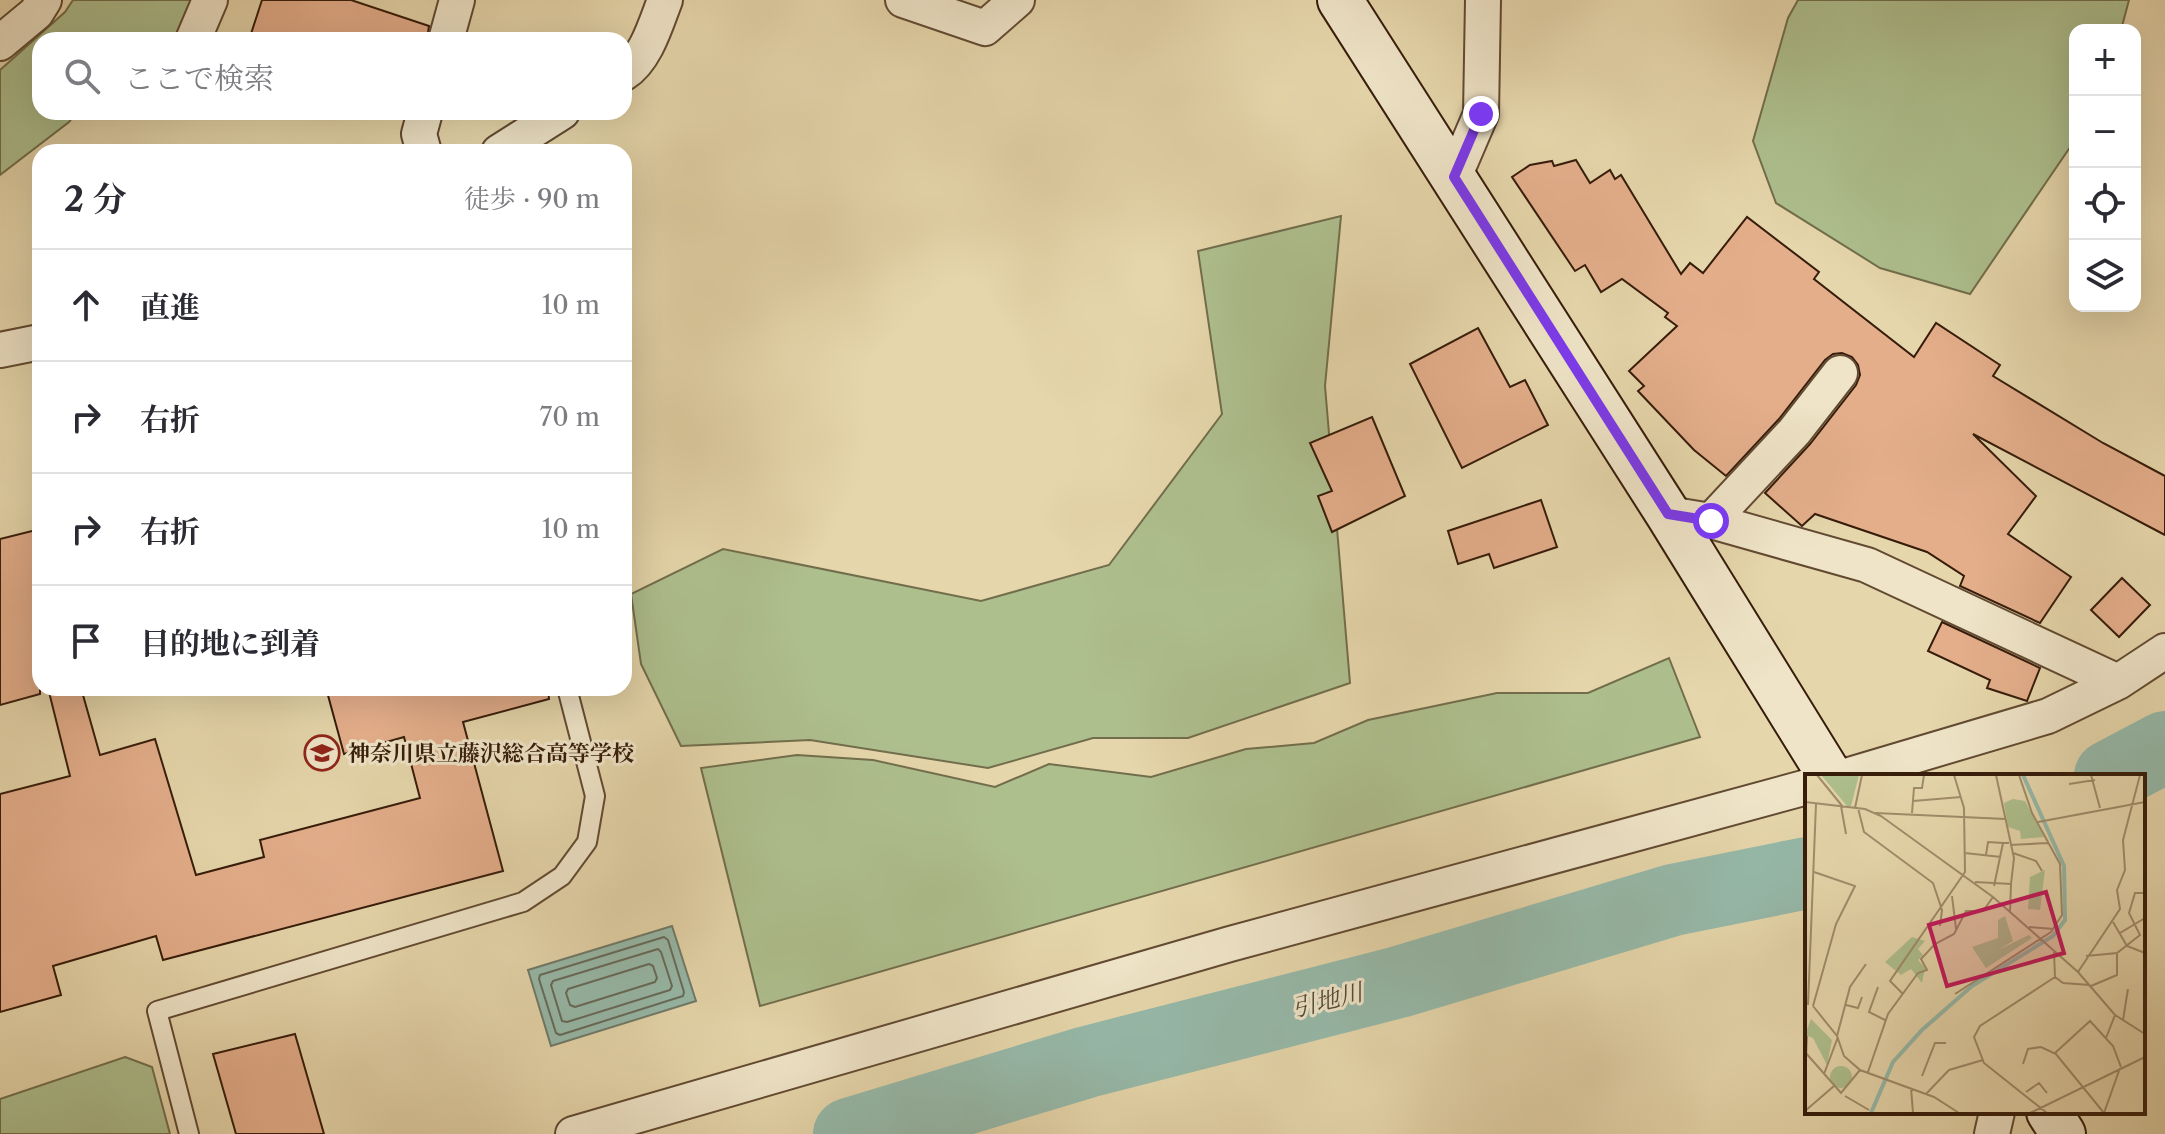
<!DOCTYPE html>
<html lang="ja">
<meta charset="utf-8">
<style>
:root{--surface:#fff;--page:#f2f2f3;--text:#2b2b33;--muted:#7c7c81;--line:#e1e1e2}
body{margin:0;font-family:"Libre Caslon Text","Noto Serif JP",serif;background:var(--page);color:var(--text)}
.controls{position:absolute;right:24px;top:24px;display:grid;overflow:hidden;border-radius:16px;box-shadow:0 8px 32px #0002}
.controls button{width:72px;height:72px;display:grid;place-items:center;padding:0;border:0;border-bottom:2px solid var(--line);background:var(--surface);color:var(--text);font:40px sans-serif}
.stop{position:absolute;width:24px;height:24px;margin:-18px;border:6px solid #7c3aed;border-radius:50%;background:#fff}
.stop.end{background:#7c3aed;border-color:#fff;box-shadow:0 2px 8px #0008}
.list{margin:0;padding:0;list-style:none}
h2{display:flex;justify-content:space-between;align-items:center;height:104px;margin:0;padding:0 32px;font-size:34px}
h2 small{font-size:26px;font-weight:400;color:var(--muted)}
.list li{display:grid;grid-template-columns:52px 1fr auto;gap:24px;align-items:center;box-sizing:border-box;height:112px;padding:0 32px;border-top:2px solid var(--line)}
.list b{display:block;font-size:30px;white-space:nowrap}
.list em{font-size:26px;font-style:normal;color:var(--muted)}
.icon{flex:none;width:44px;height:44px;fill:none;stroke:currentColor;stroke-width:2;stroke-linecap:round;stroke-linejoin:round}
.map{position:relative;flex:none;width:2165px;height:1134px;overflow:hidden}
.search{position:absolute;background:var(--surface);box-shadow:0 8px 32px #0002;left:32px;top:32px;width:600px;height:88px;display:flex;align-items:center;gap:20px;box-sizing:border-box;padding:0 28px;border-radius:24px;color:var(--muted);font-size:30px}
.panel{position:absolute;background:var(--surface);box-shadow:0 8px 32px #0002;left:32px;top:144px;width:600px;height:552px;border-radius:24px}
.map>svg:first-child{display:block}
</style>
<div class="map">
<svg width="2165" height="1134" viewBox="0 0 2165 1134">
<rect width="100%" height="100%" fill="#e6d6ab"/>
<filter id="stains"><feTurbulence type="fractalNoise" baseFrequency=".0025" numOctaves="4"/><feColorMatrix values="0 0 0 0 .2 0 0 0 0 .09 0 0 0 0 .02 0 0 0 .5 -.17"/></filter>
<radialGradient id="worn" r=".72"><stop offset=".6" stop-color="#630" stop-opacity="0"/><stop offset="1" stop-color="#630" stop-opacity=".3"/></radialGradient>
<path fill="#aebf8e" stroke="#726e4c" stroke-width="2" d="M 73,0 L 196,0 L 177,40 L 40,40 L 40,112 L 77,112 L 69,122 L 0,175 L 0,70 L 65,12 Z
M 1798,0 L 2129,0 L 2121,30 L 2075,30 L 2075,140 L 1970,294 L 1880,268 L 1776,203 L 1753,141 L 1788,18 Z
M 1341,216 L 1325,386 L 1350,683 L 1188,738 L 1093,738 L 988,768 L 810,740 L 681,746 L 641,664 L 631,594 L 723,549 L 981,601 L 1109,565 L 1222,414 L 1198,251 Z
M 1669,658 L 1700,737 L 760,1006 L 701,768 L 797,755 L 873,760 L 995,787 L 1049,764 L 1151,777 L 1246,749 L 1314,743 L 1368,720 L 1497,693 L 1588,693 Z
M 125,1057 L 152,1067 L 170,1134 L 0,1134 L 0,1099 Z"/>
<path fill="#96b9a9" stroke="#707a69" stroke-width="2" d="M 672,926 L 696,1001 L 551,1046 L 528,970 Z"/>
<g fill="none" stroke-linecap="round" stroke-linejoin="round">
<path stroke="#666a5a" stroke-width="2" d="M 664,937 L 668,940 L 684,992 L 683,996 L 560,1035 L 556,1033 L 539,979 L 540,975 Z
M 658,949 L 661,952 L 672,986 L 670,990 L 567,1022 L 562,1021 L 551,985 L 553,981 Z
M 649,964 L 653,966 L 657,978 L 655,982 L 575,1007 L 570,1005 L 566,993 L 568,989 Z"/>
<path stroke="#96b9a9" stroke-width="72" d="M 2110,776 L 2165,747
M 849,1134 L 1087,1062 L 1399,982 L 1673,900 L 1807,873"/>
</g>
<path fill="#e4ae8b" stroke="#361c0a" stroke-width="2" d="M 262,0 L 351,0 L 429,26 L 427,40 L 249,40 Z
M 1576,160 L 1590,183 L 1610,170 L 1615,179 L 1621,175 L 1681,274 L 1690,263 L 1703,273 L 1747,217 L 1819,272 L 1814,279 L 1914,357 L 1936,323 L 2000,365 L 1993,376 L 2103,443 L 2165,476 L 2165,535 L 1973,434 L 2036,496 L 2008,534 L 2071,577 L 2040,623 L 1960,586 L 1964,576 L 1927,552 L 1815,514 L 1802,526 L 1765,493 L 1810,444 L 1856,385 L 1860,375 L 1858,365 L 1852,357 L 1842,353 L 1833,354 L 1825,360 L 1779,419 L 1726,476 L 1694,450 L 1638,391 L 1644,386 L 1629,371 L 1677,326 L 1665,317 L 1668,313 L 1622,279 L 1601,292 L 1585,265 L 1575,271 L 1512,177 L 1530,165 L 1552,161 L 1554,166 Z
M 1478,328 L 1510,387 L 1525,380 L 1548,425 L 1462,468 L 1410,364 Z
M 1372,417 L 1405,496 L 1332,532 L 1318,496 L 1332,491 L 1310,443 Z
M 1541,500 L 1557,547 L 1494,568 L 1489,554 L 1458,564 L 1448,531 Z
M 40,529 L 40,694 L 0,705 L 0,539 Z
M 2122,578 L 2150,605 L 2119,637 L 2091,610 Z
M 1942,622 L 2040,668 L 2027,701 L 1987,688 L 1990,680 L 1928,651 Z
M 48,688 L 81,688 L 100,755 L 155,739 L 196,875 L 264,857 L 260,840 L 420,798 L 404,737 L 344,754 L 326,688 L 548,688 L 549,699 L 463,722 L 503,871 L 163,960 L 156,936 L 53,966 L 61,995 L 0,1012 L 0,794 L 70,776 Z
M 295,1034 L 324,1134 L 236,1134 L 213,1054 Z"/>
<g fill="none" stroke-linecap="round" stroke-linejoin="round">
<defs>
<path id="lane" d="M 189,1134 L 157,1011 L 523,902 L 562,876 L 587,842 L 595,796 L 567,688"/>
<path id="street" d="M 903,0 L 985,28 L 1017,0
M 193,40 L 210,0
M 446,40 L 457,0
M 0,43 L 36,13 L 44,0
M 624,73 C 646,59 656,23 665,0
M 424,152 L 419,134 L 425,112
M 499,152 L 562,112
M 1454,177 L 1481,114 L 1483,0
M 0,350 L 40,342
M 1668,514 L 1711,521 L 1867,565 L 2118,682
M 1711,521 L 1794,432 L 1840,373
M 1846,776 L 2048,716 L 2118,682 L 2165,651
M 573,1134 L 1230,944 L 1807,787
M 1992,1134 L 1997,1112"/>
<path id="secondary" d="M 1340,0 L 1668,514 L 1830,776
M 2049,1112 L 2063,1134"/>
</defs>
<use href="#lane" stroke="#624a32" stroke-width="22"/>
<use href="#street" stroke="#624a32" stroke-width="38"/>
<use href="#secondary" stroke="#361c0a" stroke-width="48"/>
<use href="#lane" stroke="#efe4c8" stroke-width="18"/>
<use href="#street" stroke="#efe4c8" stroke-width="34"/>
<use href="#secondary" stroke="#efe4c8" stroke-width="44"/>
</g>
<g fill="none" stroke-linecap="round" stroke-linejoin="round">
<path stroke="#7c3aed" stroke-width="10" d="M 1481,114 L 1454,177 L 1668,514 L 1711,521"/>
</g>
<defs>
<symbol id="school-ring" viewBox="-11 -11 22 22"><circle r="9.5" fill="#efe4c8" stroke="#8f2418" stroke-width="1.5"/><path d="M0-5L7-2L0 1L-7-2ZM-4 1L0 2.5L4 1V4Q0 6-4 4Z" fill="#8f2418"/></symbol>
</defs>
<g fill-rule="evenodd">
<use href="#school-ring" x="302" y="733" width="40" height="40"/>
</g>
<g text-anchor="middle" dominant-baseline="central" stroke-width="6" stroke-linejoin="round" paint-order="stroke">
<g font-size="22" font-weight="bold" fill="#361c0a" stroke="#efe4c8" text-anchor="start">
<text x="348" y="753">神奈川県立藤沢総合高等学校</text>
</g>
<g font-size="24" font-style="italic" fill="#534b3a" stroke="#efe4c8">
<text transform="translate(1327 1000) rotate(-14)">引地川</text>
</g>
</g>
<g transform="translate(1805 774)">
<rect width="340" height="340" fill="#e6d6ab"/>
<path d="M 16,1 L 54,1 L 46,32 L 42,32 ZM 208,25 L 220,27 L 239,63 L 216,65 L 215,57 L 203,53 L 199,29 ZM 240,96 L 235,136 L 223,135 L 225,103 ZM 200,142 L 208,167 L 193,176 L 224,161 L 227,164 L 181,194 L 167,173 L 193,164 L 193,146 ZM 107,163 L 120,167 L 113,175 L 118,181 L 113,186 L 120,194 L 117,209 L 106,195 L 96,201 L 80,188 ZM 6,245 L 27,266 L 22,291 L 8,264 L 0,261 ZM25 303a11 11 0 1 1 22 0a11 11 0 1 1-22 0Z" fill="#aebf8e"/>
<path fill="none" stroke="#96b9a9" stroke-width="4" d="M 66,339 L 88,288 L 117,256 L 167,212 L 248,162 L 260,146 L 259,92 L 218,1"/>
<path fill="none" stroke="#a08c6b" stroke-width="2" d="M 12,1 L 38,33M 286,1 L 295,34M 264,10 L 290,6M 108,27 L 156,23M 0,28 L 60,35 L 76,42 L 188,123 L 273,198 L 310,241 L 340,260M 36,32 L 41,60M 50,34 L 57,1M 53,34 L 59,58 L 128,109 L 137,136 L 135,152M 70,39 L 201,45M 107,39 L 109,14 L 117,14 L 119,1M 233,48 L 340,28M 205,71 L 243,69M 160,79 L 196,83M 208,79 L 231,87 L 237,97M 181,81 L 183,68 L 198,69M 170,108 L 206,110 L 209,84 L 191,1M 189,112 L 198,69 L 204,69M 147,122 L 151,155M 205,138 L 206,110M 308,148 L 322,172 L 340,179M 224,153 L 249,155M 315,159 L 340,144M 249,178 L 250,203M 281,182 L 312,179 L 335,161 L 324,139 L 330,119 L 340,119M 273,198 L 315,135 L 312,116 L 320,96 L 318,66 L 335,1M 250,203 L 258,209 L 285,211M 286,212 L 312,201 L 312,179M 73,213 L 64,238 L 80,246M 98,220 L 85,207 L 160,98 L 159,34 L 149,1M 150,220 L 246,158 L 257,141 L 255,90 L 227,39 L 214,1M 3,231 L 11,30M 41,231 L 53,234 L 57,223M 8,232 L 32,262 L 39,282 L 55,296 L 129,323 L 154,339M 8,232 L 31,150 L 50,112 L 9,98M 318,246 L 323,215M 32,262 L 45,213 L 61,190M 301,264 L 310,241M 0,278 L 36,319 L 55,296M 250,279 L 285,247 L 308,272 L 316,293M 218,290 L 223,275 L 236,273 L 251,280 L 299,339M 63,298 L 83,240 L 113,199 L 122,196 L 116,185 L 130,170 L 149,160 L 161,137 L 178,137 L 188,123M 19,300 L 33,263M 117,302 L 130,269 L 141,269M 0,305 L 2,262M 106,314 L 108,339M 221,318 L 234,309 L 242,319M 121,320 L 144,296 L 178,286M 40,322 L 64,336M 0,337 L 29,312M 225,339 L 340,283M 242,339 L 179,289 L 169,263 L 175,252 L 250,203M 299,339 L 315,294"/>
<path fill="#c2185b" fill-opacity="0.15" stroke="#c2185b" stroke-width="4" d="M 241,118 L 259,179 L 142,212 L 124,151 Z"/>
<rect width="340" height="340" fill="none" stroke="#361c0a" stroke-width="4"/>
</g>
<rect width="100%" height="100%" filter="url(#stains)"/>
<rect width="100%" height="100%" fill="url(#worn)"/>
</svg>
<div class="controls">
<button>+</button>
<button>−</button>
<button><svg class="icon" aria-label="locate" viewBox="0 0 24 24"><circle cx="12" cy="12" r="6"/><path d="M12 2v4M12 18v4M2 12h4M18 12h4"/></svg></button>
<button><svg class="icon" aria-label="layers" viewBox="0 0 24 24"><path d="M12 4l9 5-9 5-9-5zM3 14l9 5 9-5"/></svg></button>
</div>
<div class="stop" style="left:1711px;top:521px"></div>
<div class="stop end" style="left:1481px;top:114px"></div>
<div class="search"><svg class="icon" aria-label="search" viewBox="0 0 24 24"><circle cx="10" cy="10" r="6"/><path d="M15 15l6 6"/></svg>ここで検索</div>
<section class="panel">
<h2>2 分<small>徒歩 · 90 m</small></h2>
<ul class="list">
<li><svg class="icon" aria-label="ahead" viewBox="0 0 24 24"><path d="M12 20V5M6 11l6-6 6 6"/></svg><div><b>直進</b></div><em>10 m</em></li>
<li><svg class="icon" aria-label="right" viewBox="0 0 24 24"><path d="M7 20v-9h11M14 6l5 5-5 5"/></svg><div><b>右折</b></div><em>70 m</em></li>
<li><svg class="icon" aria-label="right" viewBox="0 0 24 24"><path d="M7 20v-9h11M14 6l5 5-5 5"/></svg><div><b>右折</b></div><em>10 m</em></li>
<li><svg class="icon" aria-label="arrive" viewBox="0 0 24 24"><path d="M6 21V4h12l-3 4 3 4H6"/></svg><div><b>目的地に到着</b></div></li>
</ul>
</section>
</div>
